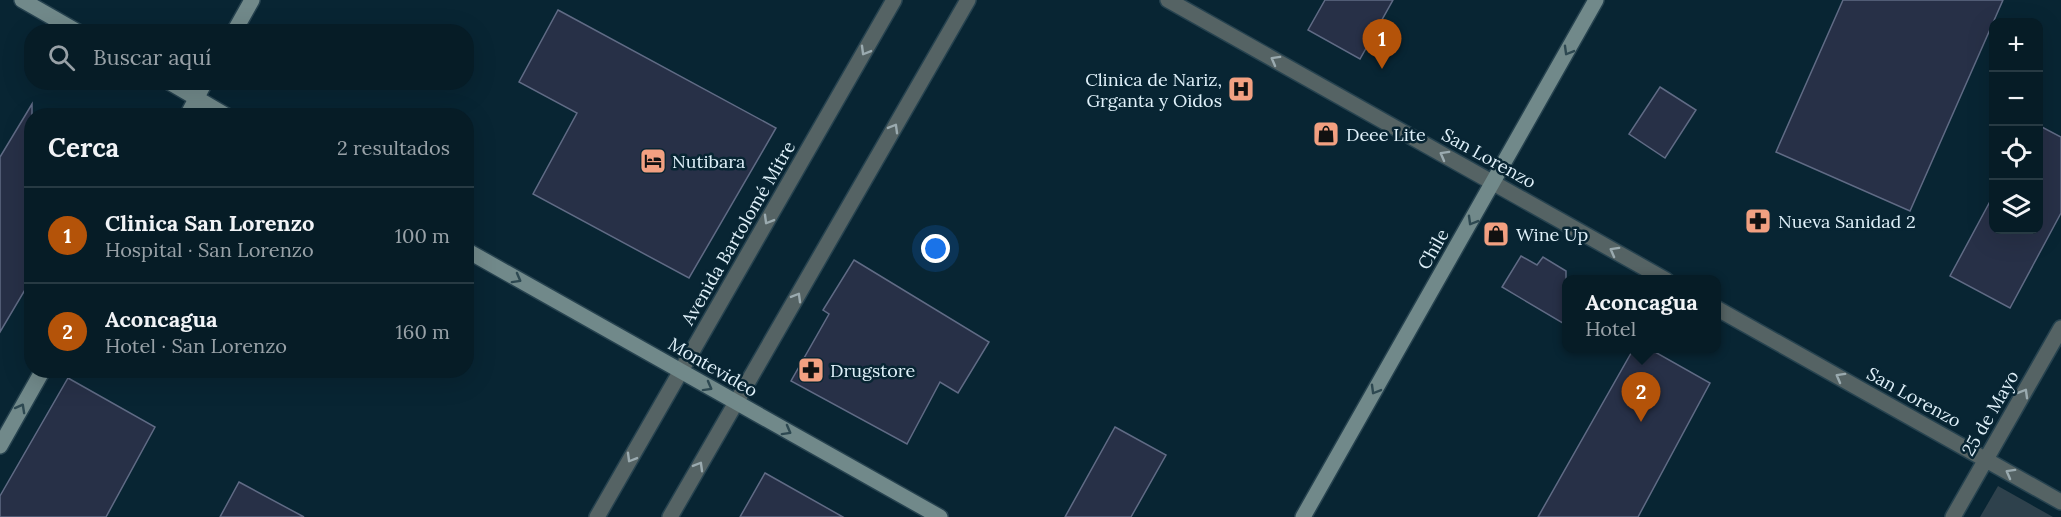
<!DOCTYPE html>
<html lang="es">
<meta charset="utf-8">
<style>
:root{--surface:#061c26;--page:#0f252e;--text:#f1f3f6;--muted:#98a1a7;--line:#273a43;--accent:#b45309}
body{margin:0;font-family:Lora,serif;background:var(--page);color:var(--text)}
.controls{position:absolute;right:18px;top:18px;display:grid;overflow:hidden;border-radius:12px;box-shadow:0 6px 24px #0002}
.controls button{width:54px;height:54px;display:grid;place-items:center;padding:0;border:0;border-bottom:2px solid var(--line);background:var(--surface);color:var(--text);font:30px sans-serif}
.you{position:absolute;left:936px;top:249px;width:21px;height:21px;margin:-15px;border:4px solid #fff;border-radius:50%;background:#1a73e8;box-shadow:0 0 0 9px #1a73e833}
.badge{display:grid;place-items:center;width:39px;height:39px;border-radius:50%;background:var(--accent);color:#fff;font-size:20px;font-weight:700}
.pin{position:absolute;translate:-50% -50px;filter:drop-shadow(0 2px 3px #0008)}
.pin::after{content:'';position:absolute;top:32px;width:21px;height:18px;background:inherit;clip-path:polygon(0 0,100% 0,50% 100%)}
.popup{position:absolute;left:1562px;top:275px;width:159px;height:78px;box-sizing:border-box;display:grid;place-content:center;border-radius:12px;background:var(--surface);filter:drop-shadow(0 2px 4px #0005);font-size:20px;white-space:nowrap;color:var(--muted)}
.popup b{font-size:22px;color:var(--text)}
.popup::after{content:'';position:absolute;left:50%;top:100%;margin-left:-12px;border:12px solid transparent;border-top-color:var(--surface)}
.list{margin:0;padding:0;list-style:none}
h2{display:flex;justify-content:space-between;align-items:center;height:78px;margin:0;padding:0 24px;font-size:26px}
h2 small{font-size:20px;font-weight:400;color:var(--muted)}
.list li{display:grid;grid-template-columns:39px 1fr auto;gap:18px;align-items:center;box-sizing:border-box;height:96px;padding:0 24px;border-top:2px solid var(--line)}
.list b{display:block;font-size:22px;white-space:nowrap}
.list p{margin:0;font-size:20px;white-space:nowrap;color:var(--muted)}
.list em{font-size:20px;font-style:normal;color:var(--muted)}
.icon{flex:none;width:33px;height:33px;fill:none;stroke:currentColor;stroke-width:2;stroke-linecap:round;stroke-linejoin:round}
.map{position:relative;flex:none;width:2061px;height:517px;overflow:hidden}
.search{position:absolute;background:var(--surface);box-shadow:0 6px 24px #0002;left:24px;top:24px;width:450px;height:66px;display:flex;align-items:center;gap:15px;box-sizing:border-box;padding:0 21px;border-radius:24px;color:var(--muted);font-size:22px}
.panel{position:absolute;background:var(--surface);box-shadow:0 6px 24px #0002;left:24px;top:108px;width:450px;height:270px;border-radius:24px}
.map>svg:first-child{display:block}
</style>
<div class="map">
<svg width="2061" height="517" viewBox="0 0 2061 517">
<rect width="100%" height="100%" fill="#082533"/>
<path fill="#2e414c" d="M 1998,486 L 2053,517 L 1980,517 Z"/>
<path fill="#273047" stroke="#606b85" stroke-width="1.5" d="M 1325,0 L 1393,0 L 1360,59 L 1308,30 Z
M 1843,0 L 2003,0 L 1910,211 L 1776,152 Z
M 558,10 L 776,128 L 689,278 L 533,194 L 577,113 L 519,82 Z
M 1660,87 L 1696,110 L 1665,158 L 1629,134 Z
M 32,104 L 32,278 L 0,332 L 0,157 Z
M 2038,125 L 2061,137 L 2061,213 L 2010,308 L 1950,276 L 1994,194 L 1994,230 L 2038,230 Z
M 1521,256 L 1537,265 L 1543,257 L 1566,271 L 1566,325 L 1502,287 Z
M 854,260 L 989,342 L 958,393 L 940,382 L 907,444 L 791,381 L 829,314 L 823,310 Z
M 1634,348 L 1648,348 L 1710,383 L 1638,517 L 1538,517 Z
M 68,378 L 155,427 L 106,517 L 0,517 L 0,496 Z
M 1115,427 L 1166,455 L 1131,517 L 1065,517 Z
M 765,473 L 843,517 L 740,517 Z
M 239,482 L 304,517 L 220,517 Z"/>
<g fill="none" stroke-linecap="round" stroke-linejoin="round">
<defs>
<path id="street" d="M 1168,0 L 1666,280
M 1716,308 L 2061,502
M 597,517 L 894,0
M 670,517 L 968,0
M 1953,517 L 2061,328"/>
<path id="secondary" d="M 22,0 L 78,32
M 234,32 L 252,0
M 169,82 L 227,116
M 187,116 L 205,82
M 466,250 L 940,517
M 0,446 L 43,370
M 1303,517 L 1596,0"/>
</defs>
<use href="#street" stroke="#26424f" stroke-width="18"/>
<use href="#secondary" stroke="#26424f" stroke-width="18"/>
<use href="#street" stroke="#556364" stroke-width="15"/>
<use href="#secondary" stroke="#71898a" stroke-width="15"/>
</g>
<defs><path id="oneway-chevron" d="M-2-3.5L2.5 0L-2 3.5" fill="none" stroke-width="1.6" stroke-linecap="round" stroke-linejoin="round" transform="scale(1.5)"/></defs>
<g stroke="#9aaaaf">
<use href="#oneway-chevron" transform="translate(865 51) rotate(120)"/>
<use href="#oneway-chevron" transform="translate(1275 60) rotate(-151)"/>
<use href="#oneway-chevron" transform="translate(894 128) rotate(-60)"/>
<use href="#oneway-chevron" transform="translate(1444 155) rotate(-151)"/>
<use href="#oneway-chevron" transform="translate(768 220) rotate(120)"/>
<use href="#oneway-chevron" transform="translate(1614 251) rotate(-151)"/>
<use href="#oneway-chevron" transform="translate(797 297) rotate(-60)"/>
<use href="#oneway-chevron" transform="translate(1840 377) rotate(-151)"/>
<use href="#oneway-chevron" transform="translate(2024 393) rotate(-60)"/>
<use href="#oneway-chevron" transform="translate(631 458) rotate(120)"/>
<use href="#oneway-chevron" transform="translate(699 466) rotate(-60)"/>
<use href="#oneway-chevron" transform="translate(2010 473) rotate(-151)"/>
</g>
<g stroke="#2d4851">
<use href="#oneway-chevron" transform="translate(1568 51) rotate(120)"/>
<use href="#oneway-chevron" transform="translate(1472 221) rotate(120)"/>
<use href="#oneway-chevron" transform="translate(517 279) rotate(29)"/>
<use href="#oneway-chevron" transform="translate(708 387) rotate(29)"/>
<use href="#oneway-chevron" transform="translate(1375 390) rotate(120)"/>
<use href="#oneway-chevron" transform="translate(21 408) rotate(-61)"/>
<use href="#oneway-chevron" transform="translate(787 431) rotate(29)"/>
</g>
<defs>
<symbol id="hospital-square" viewBox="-11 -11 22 22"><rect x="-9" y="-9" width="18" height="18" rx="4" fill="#f2a081" stroke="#082533"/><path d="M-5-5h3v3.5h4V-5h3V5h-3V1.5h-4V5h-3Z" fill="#111"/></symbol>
<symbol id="shop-square" viewBox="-11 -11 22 22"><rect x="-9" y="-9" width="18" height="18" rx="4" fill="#f2a081" stroke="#082533"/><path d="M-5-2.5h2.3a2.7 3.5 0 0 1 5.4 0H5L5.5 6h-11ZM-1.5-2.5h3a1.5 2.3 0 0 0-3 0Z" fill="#111"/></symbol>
<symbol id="hotel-square" viewBox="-11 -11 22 22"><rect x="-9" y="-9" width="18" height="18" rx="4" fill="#f2a081" stroke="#082533"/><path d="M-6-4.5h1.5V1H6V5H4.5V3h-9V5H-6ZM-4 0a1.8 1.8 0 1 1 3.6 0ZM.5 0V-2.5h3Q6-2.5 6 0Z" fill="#111"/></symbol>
<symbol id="pharmacy-square" viewBox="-11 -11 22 22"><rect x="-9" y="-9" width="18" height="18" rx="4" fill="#f2a081" stroke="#082533"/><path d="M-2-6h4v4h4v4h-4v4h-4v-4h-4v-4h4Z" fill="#111"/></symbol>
</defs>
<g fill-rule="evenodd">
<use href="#hospital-square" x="1226" y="74" width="30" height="30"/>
<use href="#shop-square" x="1311" y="119" width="30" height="30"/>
<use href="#hotel-square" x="638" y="146" width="30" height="30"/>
<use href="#pharmacy-square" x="1743" y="206" width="30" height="30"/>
<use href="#shop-square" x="1481" y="219" width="30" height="30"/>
<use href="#pharmacy-square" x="796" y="355" width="30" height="30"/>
</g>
<g text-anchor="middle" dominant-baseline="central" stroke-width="5" stroke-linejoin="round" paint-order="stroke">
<g font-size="18" fill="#e0f1fa" stroke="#082533" text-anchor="start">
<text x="1222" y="79" text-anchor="end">Clinica de Nariz,<tspan x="1222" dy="21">Grganta y Oidos</tspan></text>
<text x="1346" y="134">Deee Lite</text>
<text x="672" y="161">Nutibara</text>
<text x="1778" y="221">Nueva Sanidad 2</text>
<text x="1516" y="234">Wine Up</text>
<text x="830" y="370">Drugstore</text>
</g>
<g font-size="18" fill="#e0f1fa" stroke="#082533">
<text transform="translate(1489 158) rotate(29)">San Lorenzo</text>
<text transform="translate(738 233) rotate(-60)">Avenida Bartolomé Mitre</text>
<text transform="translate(1433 249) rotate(-60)">Chile</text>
<text transform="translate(713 367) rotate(30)">Montevideo</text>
<text transform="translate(1914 397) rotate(29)">San Lorenzo</text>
<text transform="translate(1990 413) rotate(-60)">25 de Mayo</text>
</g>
</g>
</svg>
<div class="controls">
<button>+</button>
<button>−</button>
<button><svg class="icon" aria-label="locate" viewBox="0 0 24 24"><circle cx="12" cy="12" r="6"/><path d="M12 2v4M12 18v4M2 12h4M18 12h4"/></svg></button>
<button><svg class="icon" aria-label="layers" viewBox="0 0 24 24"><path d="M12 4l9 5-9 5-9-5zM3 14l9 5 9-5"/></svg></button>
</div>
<div class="you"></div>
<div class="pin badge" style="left:1382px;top:69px">1</div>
<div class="pin badge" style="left:1641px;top:422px">2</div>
<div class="popup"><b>Aconcagua</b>Hotel</div>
<div class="search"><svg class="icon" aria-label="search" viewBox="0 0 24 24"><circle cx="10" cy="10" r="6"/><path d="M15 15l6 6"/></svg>Buscar aquí</div>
<section class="panel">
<h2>Cerca<small>2 resultados</small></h2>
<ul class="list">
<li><span class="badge">1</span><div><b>Clinica San Lorenzo</b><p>Hospital · San Lorenzo</p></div><em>100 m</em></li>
<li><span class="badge">2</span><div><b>Aconcagua</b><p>Hotel · San Lorenzo</p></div><em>160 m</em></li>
</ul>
</section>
</div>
